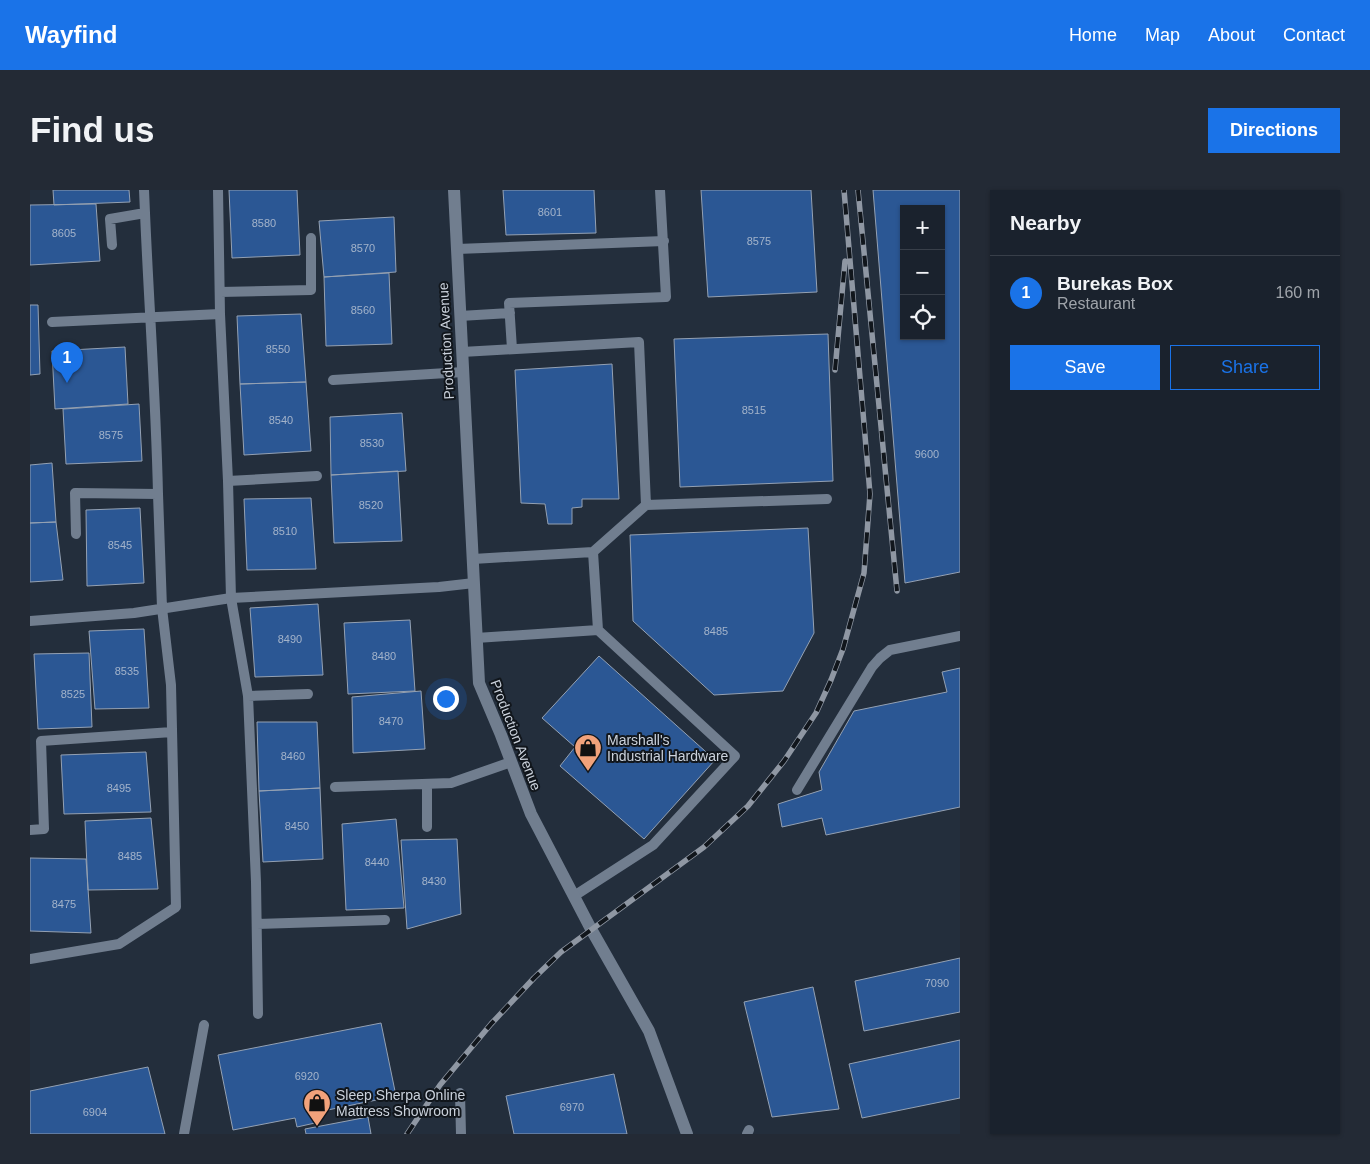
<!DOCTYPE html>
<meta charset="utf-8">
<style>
:root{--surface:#1a222d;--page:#232a35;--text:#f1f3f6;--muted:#9fa4aa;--line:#383f49;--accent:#1a73e8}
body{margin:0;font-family:Helvetica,sans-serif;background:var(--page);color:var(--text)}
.controls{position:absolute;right:15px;top:15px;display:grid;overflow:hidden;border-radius:0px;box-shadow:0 1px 4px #0004}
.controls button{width:45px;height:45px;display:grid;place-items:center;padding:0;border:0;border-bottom:1px solid var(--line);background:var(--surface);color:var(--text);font:25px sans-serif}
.you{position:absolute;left:415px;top:508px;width:18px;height:18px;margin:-12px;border:4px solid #fff;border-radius:50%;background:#1a73e8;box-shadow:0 0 0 8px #1a73e833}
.badge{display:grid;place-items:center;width:32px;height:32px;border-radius:50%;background:var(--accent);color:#fff;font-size:16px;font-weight:700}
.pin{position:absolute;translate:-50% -41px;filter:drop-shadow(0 1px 2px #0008)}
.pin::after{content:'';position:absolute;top:26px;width:18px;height:15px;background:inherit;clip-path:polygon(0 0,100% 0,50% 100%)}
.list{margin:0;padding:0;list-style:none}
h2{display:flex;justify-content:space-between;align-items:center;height:65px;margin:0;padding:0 20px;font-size:21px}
h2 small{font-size:16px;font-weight:400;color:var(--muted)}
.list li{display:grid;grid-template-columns:32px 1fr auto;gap:15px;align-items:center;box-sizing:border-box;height:75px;padding:0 20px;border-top:1px solid var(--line)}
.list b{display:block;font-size:19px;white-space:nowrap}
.list p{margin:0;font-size:16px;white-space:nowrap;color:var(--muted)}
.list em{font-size:16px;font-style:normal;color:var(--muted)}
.actions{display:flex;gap:10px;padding:15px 20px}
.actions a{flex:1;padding:11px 0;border:1px solid var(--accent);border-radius:0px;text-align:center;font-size:18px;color:var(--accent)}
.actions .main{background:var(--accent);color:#fff}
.icon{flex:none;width:28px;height:28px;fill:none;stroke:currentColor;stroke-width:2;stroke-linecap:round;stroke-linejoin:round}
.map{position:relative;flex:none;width:930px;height:944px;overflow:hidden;border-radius:0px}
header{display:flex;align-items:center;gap:30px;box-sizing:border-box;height:70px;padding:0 25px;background:var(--accent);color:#fff}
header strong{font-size:24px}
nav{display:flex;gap:28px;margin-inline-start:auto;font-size:18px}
.intro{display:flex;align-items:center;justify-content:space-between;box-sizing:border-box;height:120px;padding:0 30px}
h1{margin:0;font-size:35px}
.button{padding:12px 22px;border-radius:0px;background:var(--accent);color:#fff;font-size:18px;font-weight:700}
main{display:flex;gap:30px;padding:0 30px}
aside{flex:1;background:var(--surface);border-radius:0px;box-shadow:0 1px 4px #0004}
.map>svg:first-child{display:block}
</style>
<header>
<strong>Wayfind</strong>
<nav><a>Home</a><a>Map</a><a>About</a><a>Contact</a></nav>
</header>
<div class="intro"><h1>Find us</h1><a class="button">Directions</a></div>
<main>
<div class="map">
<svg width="930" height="944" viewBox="0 0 930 944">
<rect width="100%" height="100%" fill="#232e3c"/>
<path fill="#2b5794" stroke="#94a1b3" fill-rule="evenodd" d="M 23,0 L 99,0 L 100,12 L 24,15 Z
M 199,0 L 267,0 L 270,65 L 202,68 Z
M 473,0 L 564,0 L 566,43 L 476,45 Z
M 671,0 L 781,0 L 787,102 L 678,107 Z
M 843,0 L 930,0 L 930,382 L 875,393 ZM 874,19 L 911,19 L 911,146 L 874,146 Z
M 66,14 L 70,71 L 0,75 L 0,15 Z
M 364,27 L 366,82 L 294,87 L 289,31 Z
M 359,83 L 362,154 L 296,156 L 294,87 Z
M 0,115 L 8,115 L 10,184 L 0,185 Z
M 271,124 L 276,192 L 210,194 L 207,126 Z
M 798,144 L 803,291 L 650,297 L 644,149 Z
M 95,157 L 98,214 L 25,219 L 22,161 Z
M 582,174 L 589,309 L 552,309 L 552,317 L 542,318 L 542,334 L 518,334 L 515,314 L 491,313 L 485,180 Z
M 276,192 L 281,261 L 214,265 L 210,194 Z
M 109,214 L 112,271 L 36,274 L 33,219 Z
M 372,223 L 376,281 L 301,285 L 300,227 Z
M 22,273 L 26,332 L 0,333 L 0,275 Z
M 368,281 L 372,351 L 304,353 L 301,285 Z
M 281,308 L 286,379 L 217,380 L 214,309 Z
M 110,318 L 114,393 L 57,396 L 56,320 Z
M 26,332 L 33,390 L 0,392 L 0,333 Z
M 778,338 L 784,443 L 753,501 L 684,505 L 603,431 L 600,345 Z
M 288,414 L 293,485 L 225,487 L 220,418 Z
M 380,430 L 385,501 L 318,504 L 314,433 Z
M 114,439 L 119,518 L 65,519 L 59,441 Z
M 59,463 L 62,537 L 8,539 L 4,464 Z
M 569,466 L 685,570 L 614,649 L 530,576 L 545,557 L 512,528 Z
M 930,478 L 930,617 L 796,645 L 792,628 L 752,637 L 748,614 L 792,600 L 789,582 L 824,521 L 917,502 L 912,482 Z
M 391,501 L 395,559 L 323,563 L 322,507 Z
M 227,532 L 287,532 L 290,598 L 229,601 Z
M 116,562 L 121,622 L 34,624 L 31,565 Z
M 290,598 L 293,669 L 233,672 L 229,601 Z
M 121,628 L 128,699 L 58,700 L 55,631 Z
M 366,629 L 374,718 L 316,720 L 312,634 Z
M 427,649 L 431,724 L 377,739 L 371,650 Z
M 0,668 L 56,669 L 61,743 L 0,741 Z
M 930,768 L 930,822 L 834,841 L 825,791 Z
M 783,797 L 809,919 L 742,927 L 714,812 Z
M 351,833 L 366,906 L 283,923 L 285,933 L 267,937 L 265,928 L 203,940 L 188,865 Z
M 930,850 L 930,908 L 832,928 L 819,874 Z
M 118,877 L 135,944 L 0,944 L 0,901 Z
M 584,884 L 597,944 L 484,944 L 476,906 Z
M 338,927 L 341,944 L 276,944 L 275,939 Z"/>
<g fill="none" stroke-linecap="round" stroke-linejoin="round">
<path stroke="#717e8f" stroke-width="10" d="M 115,23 C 119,117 126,210 128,304
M 82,55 L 80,29 L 115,23 L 114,0
M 427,59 L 634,51
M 190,102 L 281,100 L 281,48
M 430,126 L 480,123
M 22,132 L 190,124
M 482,159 L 479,113 L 636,107 L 630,0
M 432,162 L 609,152 L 616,315 L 563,362
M 303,190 L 433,182
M 198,291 L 287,286
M 616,315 L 797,309
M 443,369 L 563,362 L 568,440 L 446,448
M 0,431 L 104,423 L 201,408 L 198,291 L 190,124 L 188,0
M 218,506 L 278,504
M 397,594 L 397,637
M 305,597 L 421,593 L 481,572
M 767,600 L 842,477 L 850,468 L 860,460 L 930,446
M 0,640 L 14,639 L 11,551 L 142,542
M 544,706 L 623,655 L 705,566 L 568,440
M 227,734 L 355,730
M 0,769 L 89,754 L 146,717 L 141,495 L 132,418 L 128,304 L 45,303 L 46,344
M 228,824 L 226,692 L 218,506 L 201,408 L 409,397 L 444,393
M 430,903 L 431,944
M 154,944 L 174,835
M 717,944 L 719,940"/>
<path stroke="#717e8f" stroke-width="12" d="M 424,0 L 449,493 L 471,545 L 501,624 L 561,739 L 619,841 L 657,944"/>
<defs>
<path id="rail" d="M 828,0 L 867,401
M 805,180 L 815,71
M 377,944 L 410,895 L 461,834 L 504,788 L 531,762 L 674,657 L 718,616 L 754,571 L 786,523 L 801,490 L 813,459 L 834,383 L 840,304 L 814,0"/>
</defs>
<use href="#rail" stroke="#8f97a3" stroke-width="5.5"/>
<use href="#rail" stroke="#11161c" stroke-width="4" stroke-dasharray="11" stroke-linecap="butt"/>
</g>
<defs>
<symbol id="shop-pin" viewBox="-11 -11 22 30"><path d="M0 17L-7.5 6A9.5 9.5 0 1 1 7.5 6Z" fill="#f1a27b" stroke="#11161c"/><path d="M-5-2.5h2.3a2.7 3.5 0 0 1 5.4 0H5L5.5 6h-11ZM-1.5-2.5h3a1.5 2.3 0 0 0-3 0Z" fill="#111"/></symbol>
</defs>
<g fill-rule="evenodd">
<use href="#shop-pin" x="542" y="542" width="32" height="43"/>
<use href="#shop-pin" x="271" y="897" width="32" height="43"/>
</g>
<g text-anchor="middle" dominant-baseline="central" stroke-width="4" stroke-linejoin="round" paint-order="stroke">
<g font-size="11" fill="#a3b3ca">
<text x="520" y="22">8601</text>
<text x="234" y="33">8580</text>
<text x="34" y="43">8605</text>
<text x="729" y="51">8575</text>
<text x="333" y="58">8570</text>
<text x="333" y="120">8560</text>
<text x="248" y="159">8550</text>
<text x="724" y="220">8515</text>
<text x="251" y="230">8540</text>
<text x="81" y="245">8575</text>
<text x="342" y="253">8530</text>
<text x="897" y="264">9600</text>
<text x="341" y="315">8520</text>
<text x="255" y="341">8510</text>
<text x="90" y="355">8545</text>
<text x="686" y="441">8485</text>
<text x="260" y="449">8490</text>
<text x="354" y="466">8480</text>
<text x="97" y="481">8535</text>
<text x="43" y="504">8525</text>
<text x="361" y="531">8470</text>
<text x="263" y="566">8460</text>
<text x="89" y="598">8495</text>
<text x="267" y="636">8450</text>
<text x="100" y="666">8485</text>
<text x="347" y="672">8440</text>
<text x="404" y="691">8430</text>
<text x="34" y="714">8475</text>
<text x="907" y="793">7090</text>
<text x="277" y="886">6920</text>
<text x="542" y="917">6970</text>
<text x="65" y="922">6904</text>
</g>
<g font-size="14" fill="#cbd2dc" stroke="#11161c">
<text transform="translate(416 151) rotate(-93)">Production Avenue</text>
<text transform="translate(486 545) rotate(69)">Production Avenue</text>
</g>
<g font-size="14" fill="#cbd2dc" stroke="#11161c" text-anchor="start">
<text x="577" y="550">Marshall's<tspan x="577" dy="16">Industrial Hardware</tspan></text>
<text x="306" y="905">Sleep Sherpa Online<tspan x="306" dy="16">Mattress Showroom</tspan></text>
</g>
</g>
</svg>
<div class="controls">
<button>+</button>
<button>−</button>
<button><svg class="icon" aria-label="locate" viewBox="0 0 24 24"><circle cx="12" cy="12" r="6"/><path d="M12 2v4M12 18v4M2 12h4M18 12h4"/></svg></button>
</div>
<div class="you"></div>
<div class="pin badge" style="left:37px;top:193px">1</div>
</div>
<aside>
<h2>Nearby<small></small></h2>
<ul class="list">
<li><span class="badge">1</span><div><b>Burekas Box</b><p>Restaurant</p></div><em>160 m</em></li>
</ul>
<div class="actions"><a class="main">Save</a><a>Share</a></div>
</aside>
</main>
